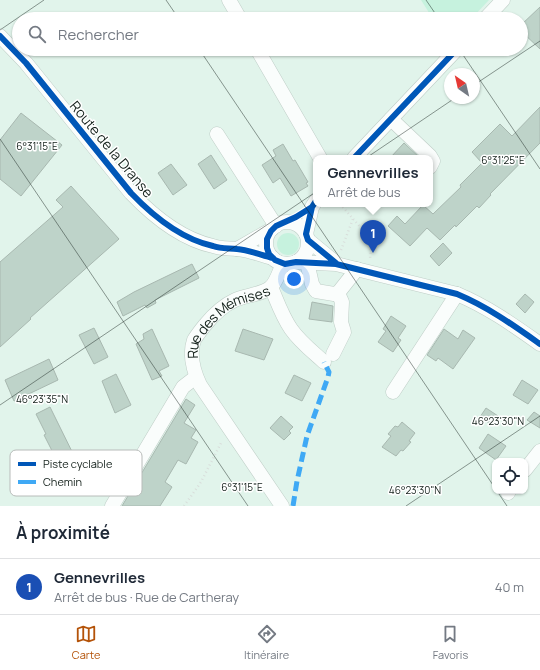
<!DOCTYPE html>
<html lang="fr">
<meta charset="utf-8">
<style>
:root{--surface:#fff;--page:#f6f6f7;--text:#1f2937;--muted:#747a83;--line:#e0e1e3;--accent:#b45309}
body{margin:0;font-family:Manrope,sans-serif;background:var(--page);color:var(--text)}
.controls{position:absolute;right:12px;bottom:12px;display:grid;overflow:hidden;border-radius:8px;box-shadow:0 1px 3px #0004}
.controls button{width:36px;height:36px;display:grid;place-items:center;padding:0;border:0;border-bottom:1px solid var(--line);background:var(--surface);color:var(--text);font:20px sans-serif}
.compass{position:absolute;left:444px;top:68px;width:36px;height:36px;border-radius:50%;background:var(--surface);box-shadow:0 1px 3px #0004;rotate:326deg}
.you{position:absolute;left:294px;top:279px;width:14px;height:14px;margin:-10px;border:3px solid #fff;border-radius:50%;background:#1a73e8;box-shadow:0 0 0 6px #1a73e833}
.badge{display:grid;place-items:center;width:26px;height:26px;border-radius:50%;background:var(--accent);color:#fff;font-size:13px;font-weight:700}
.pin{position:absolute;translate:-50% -33px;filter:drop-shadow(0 1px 2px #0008)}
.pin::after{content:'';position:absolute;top:21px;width:14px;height:12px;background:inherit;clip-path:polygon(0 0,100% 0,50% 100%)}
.popup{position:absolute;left:313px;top:155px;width:120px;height:52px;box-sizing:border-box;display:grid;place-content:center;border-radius:8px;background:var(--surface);filter:drop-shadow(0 1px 3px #0005);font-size:13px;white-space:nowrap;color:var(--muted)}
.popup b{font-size:15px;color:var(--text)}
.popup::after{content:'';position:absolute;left:50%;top:100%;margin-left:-8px;border:8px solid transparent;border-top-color:var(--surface)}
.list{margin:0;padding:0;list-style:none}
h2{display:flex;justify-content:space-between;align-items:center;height:52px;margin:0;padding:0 16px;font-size:17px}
h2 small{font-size:13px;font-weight:400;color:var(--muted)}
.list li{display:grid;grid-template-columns:26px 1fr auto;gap:12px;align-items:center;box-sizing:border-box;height:56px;padding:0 16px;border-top:1px solid var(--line)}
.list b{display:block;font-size:15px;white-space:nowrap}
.list p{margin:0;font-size:13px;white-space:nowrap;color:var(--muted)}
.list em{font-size:13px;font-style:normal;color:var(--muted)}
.icon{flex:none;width:22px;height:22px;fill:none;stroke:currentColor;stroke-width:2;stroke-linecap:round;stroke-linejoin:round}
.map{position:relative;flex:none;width:540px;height:506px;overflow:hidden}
.search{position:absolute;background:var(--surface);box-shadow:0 1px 3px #0004;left:12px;right:12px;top:12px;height:44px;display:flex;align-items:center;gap:10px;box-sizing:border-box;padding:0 14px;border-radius:22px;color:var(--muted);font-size:15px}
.sheet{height:108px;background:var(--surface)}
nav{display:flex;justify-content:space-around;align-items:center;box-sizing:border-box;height:56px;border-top:1px solid var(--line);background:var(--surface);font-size:11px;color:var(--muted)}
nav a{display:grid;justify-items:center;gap:2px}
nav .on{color:var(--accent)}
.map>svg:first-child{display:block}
</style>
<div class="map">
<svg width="540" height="506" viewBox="0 0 540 506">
<rect width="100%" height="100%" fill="#e1f4eb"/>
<path fill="#c6f2de" d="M 421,0 L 489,0 L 471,19 L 433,19 Z
M277 244a11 11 0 1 1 22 0a11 11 0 1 1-22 0Z"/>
<path fill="#bed3c9" stroke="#a8b8b0" d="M 540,7 L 540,49 L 521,31 L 521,25 Z
M 540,107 L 540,143 L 490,194 L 491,195 L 479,208 L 477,206 L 456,227 L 455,225 L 440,240 L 427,228 L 410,246 L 388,226 L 397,216 L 405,224 L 423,205 L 433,214 L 461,187 L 460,185 L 482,163 L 472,152 L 500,124 L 512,136 Z
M 21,113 L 62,145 L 21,196 L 0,179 L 0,140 Z
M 404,143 L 420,158 L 390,158 Z
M 283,144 L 293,161 L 295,160 L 308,182 L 306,183 L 308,186 L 291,196 L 280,178 L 273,183 L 262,165 L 276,156 L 273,150 Z
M 211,155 L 227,180 L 214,189 L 198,164 Z
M 171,164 L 187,185 L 173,195 L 158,173 Z
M 71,186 L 119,239 L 30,318 L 31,319 L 0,347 L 0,262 L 63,207 L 56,200 Z
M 443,243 L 452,253 L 439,266 L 430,256 Z
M 192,264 L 199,278 L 155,300 L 156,303 L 147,308 L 145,305 L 123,316 L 117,302 L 134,292 Z
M 525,294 L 534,302 L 525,313 L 516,304 Z
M 312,302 L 333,306 L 332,322 L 309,319 Z
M 391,316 L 406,326 L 398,338 L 401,340 L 393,352 L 378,342 L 386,331 L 383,329 Z
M 94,328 L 108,357 L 94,364 L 79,335 Z
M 152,329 L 169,366 L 159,371 L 162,376 L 152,380 L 136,344 L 144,339 L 143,334 Z
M 243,329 L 273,339 L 264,360 L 235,351 Z
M 444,329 L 458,339 L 463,330 L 475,338 L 453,369 L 438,358 L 436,361 L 427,355 Z
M 49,359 L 58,380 L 14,401 L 5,380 Z
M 116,374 L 131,405 L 115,413 L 102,381 Z
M 294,375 L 311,383 L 302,401 L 285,393 Z
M 522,380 L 538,390 L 528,404 L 513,395 Z
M 186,399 L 195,405 L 184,423 L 196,430 L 191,438 L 198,442 L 186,464 L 178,460 L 165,482 L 172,487 L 160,506 L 122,506 Z
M 50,407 L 87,482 L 72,490 L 44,435 L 46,434 L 36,414 Z
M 486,408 L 498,416 L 492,425 L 480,417 Z
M 534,412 L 540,416 L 540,428 L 527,420 Z
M 281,416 L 293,427 L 289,431 L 291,433 L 284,440 L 270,428 Z
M 402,422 L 415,433 L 409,441 L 411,442 L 403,451 L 401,450 L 396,456 L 382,447 L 391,436 L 388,434 L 395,426 L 398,427 Z
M 488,434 L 506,446 L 496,460 L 479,448 Z"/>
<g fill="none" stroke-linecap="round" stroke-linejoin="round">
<defs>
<g id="minor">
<path d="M 229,0 L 240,19"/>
<path d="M 485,19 L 503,0"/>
<path d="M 0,36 L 26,63 L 131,193 C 153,216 181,239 213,246 C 221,249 229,248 237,249 C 249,250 261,255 273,258"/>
<path d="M 257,49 L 320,158"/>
<path d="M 391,119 L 430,156 L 433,161 L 430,167"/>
<path d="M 217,134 L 276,226"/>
<path d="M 354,158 L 457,49"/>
<circle cx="287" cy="243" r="21"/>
<path d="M 306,234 L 312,207 L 316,201"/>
<path d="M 308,240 L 336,263"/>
<path d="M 237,249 L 272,229"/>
<path d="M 296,262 L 336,264 L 457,294 C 488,307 513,325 540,344"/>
<path d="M 307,262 L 312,284 L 316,291 L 334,294 L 338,293 L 357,269"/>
<path d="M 271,287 C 277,301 282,316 291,329 C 300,342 313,352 324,362"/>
<path d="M 333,354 L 344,332 L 341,322 L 342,302 L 338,293"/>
<path d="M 393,392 L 457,294"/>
<path d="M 525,470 L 540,451"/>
<path d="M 508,493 L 509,491"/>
<path d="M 112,506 L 183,387 L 196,377"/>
<path id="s1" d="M 282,506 L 200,385 C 194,372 189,354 194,340 C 197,335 201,330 205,325 C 214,314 222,306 235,300 C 246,295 260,295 270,288 C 277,282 279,271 283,264"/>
</g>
</defs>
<use href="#minor" stroke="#bfcec7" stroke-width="15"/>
<path stroke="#d8dedb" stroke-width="2.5" stroke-dasharray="1 3" stroke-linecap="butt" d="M 340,204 L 369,237 L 371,244 L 370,260
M 341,250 L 353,219
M 184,506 L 201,482 L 222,441"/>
<use href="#minor" stroke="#fafdfc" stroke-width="14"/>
<path stroke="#3fa9f5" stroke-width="5" stroke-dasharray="10 5" stroke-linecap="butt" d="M 293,506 L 297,481 L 307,436 L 328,377 L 329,372 L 324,362"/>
<defs>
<path id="cycleway" d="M 0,36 L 26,63 L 131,193 C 153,216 181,239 213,246 C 221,249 229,248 237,249 C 249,250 261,255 273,258
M 354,158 L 457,49
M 316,201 L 312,207 L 306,234 L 308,240 L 336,263
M 312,207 L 296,217 L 276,226 L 271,231 L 267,239 L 267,248 L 269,254 L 275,260 L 285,264 L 296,262 L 336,264 L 457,294 C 488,307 513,325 540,344"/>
</defs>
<use href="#cycleway" stroke="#fff" stroke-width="8"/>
<use href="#cycleway" stroke="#0057b8" stroke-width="6"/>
</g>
<path fill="none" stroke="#13201a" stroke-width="1" stroke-opacity="0.45" d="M 166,0 L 179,19M 426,0 L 439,19M 0,30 L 44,0M 199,49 L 495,488M 459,49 L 540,169M 474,85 L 540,41M 0,139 L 248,506M 0,405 L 455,98M 497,491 L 507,506M 406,506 L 540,416"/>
<g text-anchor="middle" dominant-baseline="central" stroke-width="3" stroke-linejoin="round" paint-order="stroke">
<g font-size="14" fill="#13201a" stroke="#fff">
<text transform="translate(112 149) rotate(50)">Route de la Dranse</text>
<text stroke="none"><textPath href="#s1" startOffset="230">Rue des Mémises</textPath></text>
</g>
</g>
<rect x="10" y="450" width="132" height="46" rx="6" fill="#fff" stroke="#b8bcba" stroke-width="1"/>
<rect x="18" y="462" width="18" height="4" fill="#0057b8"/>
<rect x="18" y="480" width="18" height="4" fill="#3fa9f5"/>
<g font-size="11" fill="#13201a">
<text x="43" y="468">Piste cyclable</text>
<text x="43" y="486">Chemin</text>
</g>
<g font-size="10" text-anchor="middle" fill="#13201a" stroke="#fff" stroke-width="3" stroke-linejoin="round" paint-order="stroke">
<text x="37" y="150">6°31'15"E</text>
<text x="503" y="164">6°31'25"E</text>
<text x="42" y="403">46°23'35"N</text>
<text x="498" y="425">46°23'30"N</text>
<text x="242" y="491">6°31'15"E</text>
<text x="415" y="494">46°23'30"N</text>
</g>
</svg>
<div class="controls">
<button><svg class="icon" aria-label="locate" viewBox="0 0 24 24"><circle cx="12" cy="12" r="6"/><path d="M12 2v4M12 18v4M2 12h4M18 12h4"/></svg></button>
</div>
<svg class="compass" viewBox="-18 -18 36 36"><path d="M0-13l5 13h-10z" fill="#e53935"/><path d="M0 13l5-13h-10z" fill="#747a83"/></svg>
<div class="you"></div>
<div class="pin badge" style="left:373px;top:253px;background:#1a4fb4">1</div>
<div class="popup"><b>Gennevrilles</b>Arrêt de bus</div>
<div class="search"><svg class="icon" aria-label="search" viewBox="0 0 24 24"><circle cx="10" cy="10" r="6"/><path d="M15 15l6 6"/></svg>Rechercher</div>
</div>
<section class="sheet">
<h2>À proximité<small></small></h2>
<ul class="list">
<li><span class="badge" style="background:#1a4fb4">1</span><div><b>Gennevrilles</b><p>Arrêt de bus · Rue de Cartheray</p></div><em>40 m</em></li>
</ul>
</section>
<nav>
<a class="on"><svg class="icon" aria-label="map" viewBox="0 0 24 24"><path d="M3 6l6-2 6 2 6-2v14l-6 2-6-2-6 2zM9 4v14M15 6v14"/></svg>Carte</a>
<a><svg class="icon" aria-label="directions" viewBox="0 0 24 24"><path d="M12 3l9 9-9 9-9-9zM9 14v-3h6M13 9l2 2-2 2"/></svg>Itinéraire</a>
<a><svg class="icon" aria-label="saved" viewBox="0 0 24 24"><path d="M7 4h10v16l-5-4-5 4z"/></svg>Favoris</a>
</nav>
